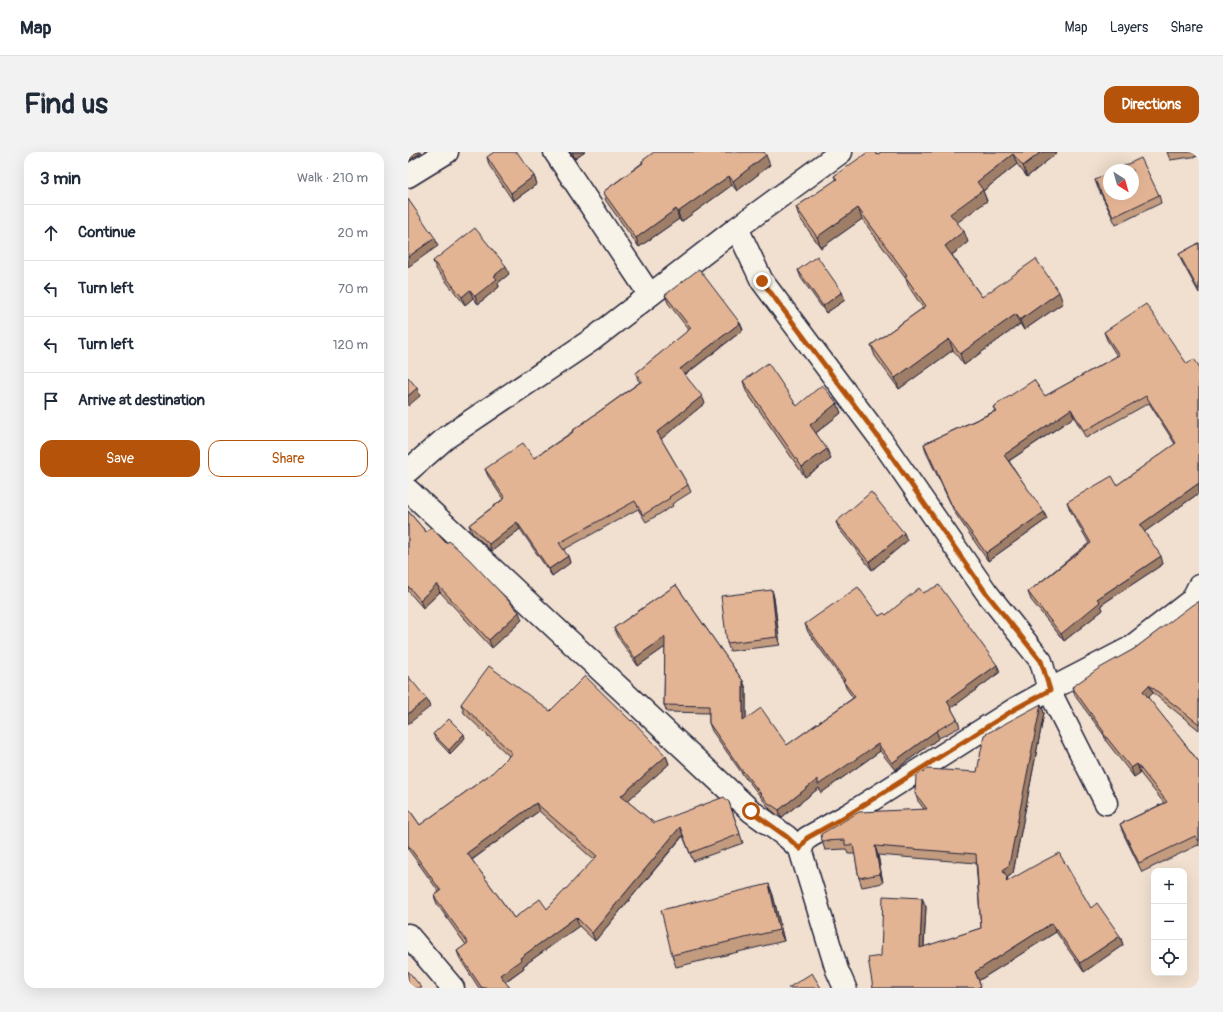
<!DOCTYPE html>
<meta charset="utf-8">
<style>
:root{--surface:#fff;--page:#f2f2f3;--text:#1f2937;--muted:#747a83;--line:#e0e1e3;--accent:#b45309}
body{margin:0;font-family:Pangolin,sans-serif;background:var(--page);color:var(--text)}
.controls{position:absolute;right:12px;bottom:12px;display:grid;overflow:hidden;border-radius:8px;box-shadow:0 4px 16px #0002}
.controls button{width:36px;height:36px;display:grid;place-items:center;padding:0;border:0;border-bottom:1px solid var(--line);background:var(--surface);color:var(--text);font:20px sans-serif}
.compass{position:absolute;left:695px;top:12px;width:36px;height:36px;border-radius:50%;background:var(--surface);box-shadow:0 4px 16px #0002;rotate:143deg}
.stop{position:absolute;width:12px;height:12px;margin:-9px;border:3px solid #b45309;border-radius:50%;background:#fff}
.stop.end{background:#b45309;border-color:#fff;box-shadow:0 1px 4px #0008}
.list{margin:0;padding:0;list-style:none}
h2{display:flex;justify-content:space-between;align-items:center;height:52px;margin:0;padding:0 16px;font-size:17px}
h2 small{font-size:13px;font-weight:400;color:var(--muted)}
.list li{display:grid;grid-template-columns:26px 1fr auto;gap:12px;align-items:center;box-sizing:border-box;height:56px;padding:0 16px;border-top:1px solid var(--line)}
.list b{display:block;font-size:15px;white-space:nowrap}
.list em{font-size:13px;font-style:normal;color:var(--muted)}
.actions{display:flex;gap:8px;padding:12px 16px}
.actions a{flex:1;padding:9px 0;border:1px solid var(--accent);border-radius:12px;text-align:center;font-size:14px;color:var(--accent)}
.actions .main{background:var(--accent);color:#fff}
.icon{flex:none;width:22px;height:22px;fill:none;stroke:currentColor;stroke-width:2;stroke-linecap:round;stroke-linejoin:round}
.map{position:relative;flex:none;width:791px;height:836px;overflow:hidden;border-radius:12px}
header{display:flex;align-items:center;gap:24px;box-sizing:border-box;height:56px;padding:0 20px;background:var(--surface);border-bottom:1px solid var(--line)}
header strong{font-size:19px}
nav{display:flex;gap:22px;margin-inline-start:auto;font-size:14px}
.intro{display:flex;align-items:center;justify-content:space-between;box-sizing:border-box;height:96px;padding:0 24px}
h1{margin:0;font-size:28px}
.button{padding:10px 18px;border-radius:12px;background:var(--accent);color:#fff;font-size:14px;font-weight:700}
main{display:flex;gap:24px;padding:0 24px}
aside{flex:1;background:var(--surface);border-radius:12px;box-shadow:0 4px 16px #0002}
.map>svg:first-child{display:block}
</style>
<header>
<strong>Map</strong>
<nav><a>Map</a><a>Layers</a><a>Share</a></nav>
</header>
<div class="intro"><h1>Find us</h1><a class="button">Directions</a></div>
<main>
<aside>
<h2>3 min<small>Walk · 210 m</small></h2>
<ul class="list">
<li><svg class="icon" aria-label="ahead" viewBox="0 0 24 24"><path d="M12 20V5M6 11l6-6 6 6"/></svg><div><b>Continue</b></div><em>20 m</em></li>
<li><svg class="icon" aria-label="left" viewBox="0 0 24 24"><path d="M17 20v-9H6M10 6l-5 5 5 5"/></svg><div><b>Turn left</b></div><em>70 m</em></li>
<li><svg class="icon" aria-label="left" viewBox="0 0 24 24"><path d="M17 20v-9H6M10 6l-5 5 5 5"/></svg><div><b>Turn left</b></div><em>120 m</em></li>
<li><svg class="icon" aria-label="arrive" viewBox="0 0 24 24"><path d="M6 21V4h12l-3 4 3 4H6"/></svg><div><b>Arrive at destination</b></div></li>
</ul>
<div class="actions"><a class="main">Save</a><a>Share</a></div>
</aside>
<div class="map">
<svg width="791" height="836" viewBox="0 0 791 836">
<rect width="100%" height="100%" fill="#f1e0cf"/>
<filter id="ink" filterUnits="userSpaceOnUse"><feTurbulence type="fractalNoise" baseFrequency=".025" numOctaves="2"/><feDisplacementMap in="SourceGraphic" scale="8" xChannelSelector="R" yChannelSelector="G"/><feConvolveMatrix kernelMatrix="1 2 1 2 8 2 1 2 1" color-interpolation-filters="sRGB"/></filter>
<g filter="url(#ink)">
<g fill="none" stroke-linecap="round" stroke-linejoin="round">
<defs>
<path id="street" d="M 147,0 L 242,143
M 0,24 L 39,0
M 329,76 L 354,129 L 471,285 L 579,441 L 633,509 L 641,538 L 722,496 L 784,448 L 791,434
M 0,319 L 39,285 L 185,187 L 329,76 L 433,0
M 0,338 L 343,659 L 379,685 L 392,697 L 429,818 L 437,836
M 392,697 L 399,686 L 440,663 L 607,557 L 641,538 L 698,651
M 0,783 L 45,836"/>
</defs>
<use href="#street" stroke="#22223b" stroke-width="25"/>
<use href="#street" stroke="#f7f3e8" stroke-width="22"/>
</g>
<path fill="#c39b7f" stroke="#22223b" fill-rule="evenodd" d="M 162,0 L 177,0 L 167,7 Z
M 473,0 L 650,0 L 619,25 L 609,12 L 575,39 L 579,49 L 549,70 L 560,90 L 544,103 L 574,145 L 655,151 L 616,178 L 612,172 L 556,213 L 545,198 L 491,237 L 467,204 L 463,193 L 515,156 L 501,135 L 498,127 L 454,67 L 413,96 L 391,65 L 388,55 L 428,28 L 426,24 L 469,3 Z
M 759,0 L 791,0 L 791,4 L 762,8 Z
M 79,5 L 126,24 L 129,32 L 105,49 L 81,13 Z
M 234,9 L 362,13 L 329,39 L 324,33 L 273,70 L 271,67 L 231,95 L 198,49 L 195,40 L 234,11 Z
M 687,28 L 751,43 L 753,51 L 708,73 L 690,36 Z
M 791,91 L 791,141 L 774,110 L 771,102 Z
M 25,109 L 101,122 L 90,131 L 91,135 L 70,152 L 65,146 L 57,153 L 28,117 Z
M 390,118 L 437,148 L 418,161 L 393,126 Z
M 257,143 L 332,171 L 335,178 L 277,223 L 297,251 L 253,287 L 280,333 L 283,340 L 264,352 L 265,354 L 238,370 L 230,357 L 155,398 L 160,404 L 162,411 L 144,424 L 112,377 L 84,399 L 64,381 L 61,373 L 95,347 L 80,324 L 77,317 L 126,306 L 164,280 L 164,279 L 232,230 L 230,228 L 228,221 L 281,178 L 260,151 Z
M 696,180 L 779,212 L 791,214 L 791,341 L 736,380 L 755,412 L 693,453 L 695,458 L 656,489 L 623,448 L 620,440 L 681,391 L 662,358 L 659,350 L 709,333 L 767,292 L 741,251 L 678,286 L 666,265 L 601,309 L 639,367 L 580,409 L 547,361 L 518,300 L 516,292 L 587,259 L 585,255 L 637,244 L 709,204 L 699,188 Z
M 335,229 L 389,254 L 429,251 L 433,261 L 408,281 L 423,307 L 397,325 L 338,239 Z
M 0,359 L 18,380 L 38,391 L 114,468 L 84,496 L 32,440 L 15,456 L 0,439 Z
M 428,370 L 496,381 L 499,389 L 464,418 L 431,377 Z
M 268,433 L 335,529 L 338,537 L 338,567 L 379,593 L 445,546 L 438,536 L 436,530 L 400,480 L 397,472 L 478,463 L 515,441 L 589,513 L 592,520 L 543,556 L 549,567 L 552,575 L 531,586 L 487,618 L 472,599 L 413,641 L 411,636 L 373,666 L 362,657 L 338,626 L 338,627 L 304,579 L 301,571 L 301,561 L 259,560 L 256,553 L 257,495 L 230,514 L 209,484 L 206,476 Z
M 364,438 L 366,446 L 372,493 L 322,499 L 319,491 Z
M 791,449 L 791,578 L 745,541 L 740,546 L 791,610 L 791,694 L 790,693 L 734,720 L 715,681 L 712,672 L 756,651 L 732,621 L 726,625 L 698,589 L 696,583 L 667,544 L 664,535 L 726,497 Z
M 53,552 L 142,559 L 258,604 L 261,612 L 219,649 L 246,671 L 321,650 L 335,691 L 285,709 L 275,684 L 187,789 L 171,774 L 115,814 L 116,816 L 97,830 L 102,836 L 71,836 L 52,807 L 49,799 L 58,793 L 29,752 L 26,744 L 31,740 L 0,697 L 0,656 L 12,673 L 84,621 L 101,604 L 56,561 ZM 131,659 L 186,708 L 139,757 L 106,766 L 64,708 Z
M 633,552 L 636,561 L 605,721 L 599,726 L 600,728 L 683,756 L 712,784 L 715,793 L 676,820 L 648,780 L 570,829 L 573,836 L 465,836 L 473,804 L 514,746 L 518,755 L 516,795 L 573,776 L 568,711 L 470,703 L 475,731 L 454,735 L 451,726 L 447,702 L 440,702 L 438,697 L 417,698 L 414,689 L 516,657 L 510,649 L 507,641 L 569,620 Z
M 25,582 L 57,586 L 42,602 L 27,586 Z
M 365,743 L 376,789 L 268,815 L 264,803 Z"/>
<path fill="#9f7e68" stroke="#22223b" d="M 0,0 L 14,0 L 0,9 Z
M 164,0 L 177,0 L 167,7 Z
M 633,0 L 650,0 L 619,25 L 615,14 Z
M 605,2 L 609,12 L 575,39 L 579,49 L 546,73 L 542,62 L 569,30 Z
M 358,3 L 362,13 L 329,39 L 325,29 Z
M 126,24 L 129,32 L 105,49 L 103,41 Z
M 321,24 L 324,33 L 273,70 L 270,60 Z
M 450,56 L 454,67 L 413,96 L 409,85 Z
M 268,57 L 271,67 L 231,95 L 228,86 Z
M 556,79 L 560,90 L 541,105 L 537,94 Z
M 27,86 L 30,94 L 0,115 L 0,105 Z
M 98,114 L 101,122 L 90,131 L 91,135 L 70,152 L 67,144 L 86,124 Z
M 62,138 L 65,146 L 57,153 L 54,145 Z
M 434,140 L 437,148 L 418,161 L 415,154 Z
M 651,140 L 655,151 L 616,178 L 612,168 Z
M 608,162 L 612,172 L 556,213 L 552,202 Z
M 332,171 L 335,178 L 275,224 L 272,217 Z
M 541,187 L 545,198 L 491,237 L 487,226 Z
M 9,236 L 12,244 L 0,254 L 0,244 Z
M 294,244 L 297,251 L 252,288 L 249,280 Z
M 429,251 L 433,261 L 405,283 L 402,273 Z
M 663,257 L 666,265 L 599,310 L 596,303 Z
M 419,297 L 423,307 L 397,325 L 394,315 Z
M 791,331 L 791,341 L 735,381 L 732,373 Z
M 636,360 L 639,367 L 580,409 L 578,401 Z
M 109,370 L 112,377 L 84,399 L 81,392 Z
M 496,381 L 499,389 L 464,418 L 461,410 Z
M 160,404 L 162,411 L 144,424 L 141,417 Z
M 753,404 L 755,412 L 693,453 L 695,458 L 656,489 L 653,482 L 689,447 Z
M 29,432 L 32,440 L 15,456 L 12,448 Z
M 364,438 L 366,446 L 372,493 L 369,485 Z
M 111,460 L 114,468 L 84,496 L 81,488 Z
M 257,485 L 260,493 L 230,514 L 227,506 Z
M 589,513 L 592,520 L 542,557 L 539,549 Z
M 335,529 L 338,537 L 338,576 L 335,569 Z
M 741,533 L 745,541 L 738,548 L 735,539 Z
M 19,547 L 22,555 L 0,572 L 0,562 Z
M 633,552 L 636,561 L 605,721 L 599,726 L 602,734 L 598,730 L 595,718 Z
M 528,579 L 531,586 L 487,618 L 484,611 Z
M 56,582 L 57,586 L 42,602 L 41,598 Z
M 470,592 L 472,599 L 413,641 L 411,636 L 373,666 L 371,658 L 410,627 Z
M 258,604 L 261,612 L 216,652 L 213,644 Z
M 729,612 L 732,621 L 726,625 L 723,616 Z
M 128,651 L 131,659 L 62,709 L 59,701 Z
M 272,675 L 275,683 L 187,789 L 184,781 Z
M 467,694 L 470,703 L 475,731 L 472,722 Z
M 361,732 L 365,743 L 376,789 L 371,778 Z
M 514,746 L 518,755 L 515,805 L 512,796 Z
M 168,765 L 171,774 L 115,814 L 116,816 L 95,831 L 92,823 L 112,806 Z
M 644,771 L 648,780 L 570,829 L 567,820 Z
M 712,784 L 715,793 L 676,820 L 672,811 Z"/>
<path fill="#e3b494" stroke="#22223b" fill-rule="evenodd" d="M 86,0 L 109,0 L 126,24 L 103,41 L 79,5 Z
M 246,0 L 356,0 L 358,3 L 325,29 L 321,24 L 270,60 L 268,57 L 228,86 L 195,40 L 235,11 L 234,9 Z
M 460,0 L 467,0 L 469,3 L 473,0 L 633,0 L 615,14 L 605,2 L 569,30 L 575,38 L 542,62 L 556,79 L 537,94 L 574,145 L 628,107 L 651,140 L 612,168 L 608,162 L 552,202 L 541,187 L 487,226 L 463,193 L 518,154 L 497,124 L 499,123 L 450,56 L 409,85 L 388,55 L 429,27 L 426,24 Z
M 733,6 L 751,43 L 705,65 L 687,28 L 701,21 L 701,42 L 725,42 L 725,18 L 707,18 Z
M 0,47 L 27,86 L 0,105 Z
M 67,76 L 98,114 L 86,124 L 89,127 L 67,144 L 62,138 L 54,145 L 25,109 Z
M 791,91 L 791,137 L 790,137 L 771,102 Z
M 409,104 L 434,140 L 415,154 L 390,118 Z
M 291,117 L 332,171 L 272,217 L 294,244 L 249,280 L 280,333 L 261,345 L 262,346 L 235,363 L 227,349 L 151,391 L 160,404 L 141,417 L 109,370 L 81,392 L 61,373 L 97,346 L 77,317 L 115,291 L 126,306 L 165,280 L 164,279 L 234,229 L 228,221 L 283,176 L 257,143 Z
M 738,152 L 779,212 L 786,207 L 791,214 L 791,331 L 732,373 L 753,404 L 689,447 L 692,450 L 653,482 L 620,440 L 683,391 L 659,350 L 704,324 L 709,333 L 768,291 L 738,244 L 676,279 L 663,257 L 596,303 L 636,360 L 578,401 L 544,354 L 516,292 L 588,259 L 585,255 L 626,228 L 637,244 L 711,203 L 696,180 Z
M 360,211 L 389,254 L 414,233 L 429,251 L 402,273 L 419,297 L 394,315 L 335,229 Z
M 0,225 L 9,236 L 0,244 Z
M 463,340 L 496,381 L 461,410 L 428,370 Z
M 0,359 L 18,380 L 23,375 L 38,391 L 41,389 L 61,407 L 111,460 L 81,488 L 29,432 L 12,448 L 0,434 Z
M 268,433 L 335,529 L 335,569 L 353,556 L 379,593 L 447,545 L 435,529 L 437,528 L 397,472 L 450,435 L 471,464 L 476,461 L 478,463 L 511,436 L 515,441 L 531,433 L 589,513 L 539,549 L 549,567 L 528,579 L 484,611 L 470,592 L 410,633 L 410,627 L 371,658 L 359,650 L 335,619 L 335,620 L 301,571 L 301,554 L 256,553 L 257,485 L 227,506 L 206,476 Z
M 364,438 L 369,485 L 319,491 L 313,444 Z
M 791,449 L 791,572 L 741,533 L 735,539 L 791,610 L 791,689 L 787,684 L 731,711 L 712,672 L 759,650 L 729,612 L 723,616 L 695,581 L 696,580 L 664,535 L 690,517 L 726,497 L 784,453 Z
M 81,514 L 142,559 L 177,524 L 223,569 L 224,568 L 258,604 L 213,644 L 246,671 L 316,645 L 321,650 L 332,682 L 282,701 L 272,675 L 184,781 L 168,765 L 112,806 L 113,808 L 92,823 L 102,836 L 75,836 L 75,835 L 74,836 L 49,799 L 60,791 L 26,744 L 33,739 L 0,693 L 0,656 L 12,673 L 84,621 L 104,601 L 53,552 ZM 128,651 L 189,704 L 139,757 L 132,747 L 106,766 L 59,701 Z
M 0,524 L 19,547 L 0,562 Z
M 633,552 L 601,713 L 595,718 L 599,725 L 598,730 L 628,713 L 651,701 L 683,756 L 689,751 L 712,784 L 672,811 L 644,771 L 567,820 L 573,834 L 569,836 L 465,836 L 460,806 L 473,804 L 475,744 L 514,746 L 512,796 L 573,776 L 568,702 L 467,694 L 472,722 L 451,726 L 445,693 L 437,693 L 437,688 L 414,689 L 413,682 L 451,660 L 519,657 L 507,641 L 508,624 L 519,617 L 569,620 L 576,583 Z
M 41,567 L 56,582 L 41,598 L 25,582 Z
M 361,732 L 371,778 L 264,803 L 253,758 Z
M 0,819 L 14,836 L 0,836 Z
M 404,821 L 413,836 L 380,836 Z"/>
</g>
<g fill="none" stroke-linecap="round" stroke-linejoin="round" filter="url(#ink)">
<path stroke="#b45309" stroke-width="5" d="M 343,659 L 379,685 L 392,697 L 399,686 L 440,663 L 607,557 L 642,538 L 633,509 L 578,441 L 471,286 L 354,129"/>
</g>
</svg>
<div class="controls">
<button>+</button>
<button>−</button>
<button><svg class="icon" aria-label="locate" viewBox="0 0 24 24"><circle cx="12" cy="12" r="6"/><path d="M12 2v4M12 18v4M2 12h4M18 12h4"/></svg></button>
</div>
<svg class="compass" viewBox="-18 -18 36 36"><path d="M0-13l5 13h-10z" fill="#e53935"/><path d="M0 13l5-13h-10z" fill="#747a83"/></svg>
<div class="stop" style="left:343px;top:659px"></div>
<div class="stop end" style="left:354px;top:129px"></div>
</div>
</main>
